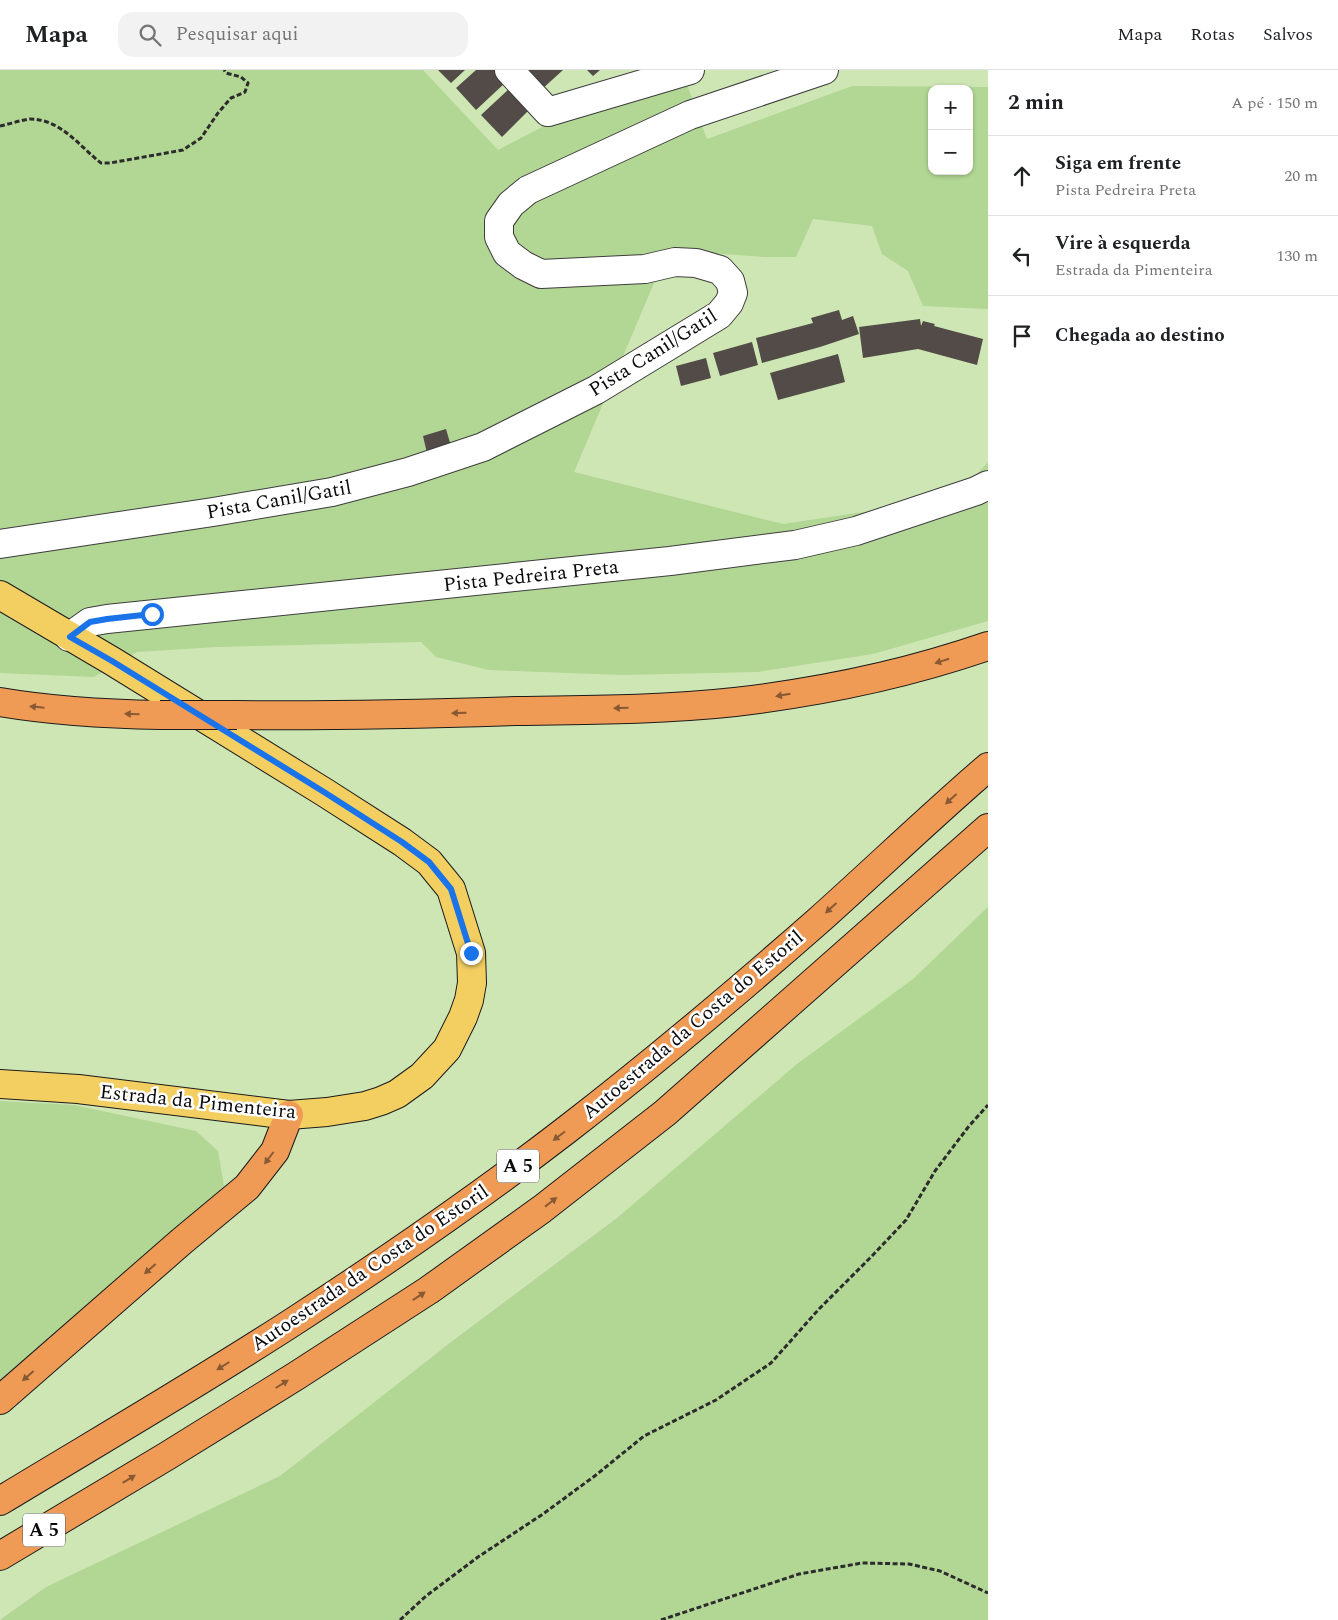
<!DOCTYPE html>
<html lang="pt">
<meta charset="utf-8">
<style>
:root{--surface:#fff;--page:#f2f2f2;--text:#202124;--muted:#757577;--line:#e0e0e0}
body{margin:0;font-family:Spectral,serif;background:var(--page);color:var(--text)}
.controls{position:absolute;right:15px;top:15px;display:grid;overflow:hidden;border-radius:10px;box-shadow:0 1px 4px #0004}
.controls button{width:45px;height:45px;display:grid;place-items:center;padding:0;border:0;border-bottom:1px solid var(--line);background:var(--surface);color:var(--text);font:25px sans-serif}
.stop{position:absolute;width:15px;height:15px;margin:-11px;border:4px solid #1a73e8;border-radius:50%;background:#fff}
.stop.end{background:#1a73e8;border-color:#fff;box-shadow:0 1px 5px #0008}
.list{margin:0;padding:0;list-style:none}
h2{display:flex;justify-content:space-between;align-items:center;height:65px;margin:0;padding:0 20px;font-size:21px}
h2 small{font-size:16px;font-weight:400;color:var(--muted)}
.list li{display:grid;grid-template-columns:32px 1fr auto;gap:15px;align-items:center;box-sizing:border-box;height:80px;padding:0 20px;border-top:1px solid var(--line)}
.list b{display:block;font-size:19px;white-space:nowrap}
.list p{margin:0;font-size:16px;white-space:nowrap;color:var(--muted)}
.list em{font-size:16px;font-style:normal;color:var(--muted)}
.icon{flex:none;width:28px;height:28px;fill:none;stroke:currentColor;stroke-width:2;stroke-linecap:round;stroke-linejoin:round}
.map{position:relative;flex:none;width:988px;height:1550px;overflow:hidden}
header{display:flex;align-items:center;gap:30px;box-sizing:border-box;height:70px;padding:0 25px;background:var(--surface);border-bottom:1px solid var(--line)}
header strong{font-size:24px}
nav{display:flex;gap:28px;margin-inline-start:auto;font-size:18px}
.search{width:350px;height:45px;background:var(--page);display:flex;align-items:center;gap:12px;box-sizing:border-box;padding:0 18px;border-radius:15px;color:var(--muted);font-size:19px}
main{display:flex}
aside{flex:1;background:var(--surface)}
.map>svg:first-child{display:block}
</style>
<header>
<strong>Mapa</strong>
<div class="search"><svg class="icon" aria-label="search" viewBox="0 0 24 24"><circle cx="10" cy="10" r="6"/><path d="M15 15l6 6"/></svg>Pesquisar aqui</div>
<nav><a>Mapa</a><a>Rotas</a><a>Salvos</a></nav>
</header>
<main>
<div class="map">
<svg width="988" height="1550" viewBox="0 0 988 1550">
<rect width="100%" height="100%" fill="#fefae8"/>
<path fill="#cee6b4" fill-rule="evenodd" d="M 0,0 L 988,0 L 988,1550 L 0,1550 ZM 932,19 L 969,19 L 969,101 L 932,101 Z"/>
<path fill="#b2d694" fill-rule="evenodd" d="M 0,0 L 423,0 L 498,80 L 546,55 L 685,9 L 707,69 L 852,16 L 988,17 L 988,239 L 923,236 L 908,201 L 882,184 L 872,156 L 813,149 L 796,187 L 765,187 L 668,180 L 574,402 L 783,454 L 890,438 L 975,406 L 988,392 L 988,551 L 873,584 L 758,602 L 623,605 L 489,600 L 436,587 L 421,572 L 216,577 L 137,582 L 94,607 L 0,603 ZM 932,19 L 969,19 L 969,101 L 932,101 Z
M 988,837 L 988,1550 L 0,1550 L 46,1517 L 280,1406 L 455,1269 L 617,1148 L 797,994 L 913,909 Z
M 0,1031 L 74,1035 L 196,1061 L 218,1081 L 224,1116 L 164,1174 L 0,1319 Z"/>
<path fill="#524b47" d="M 438,0 L 465,0 L 451,13 Z
M 476,0 L 494,0 L 506,12 L 476,40 L 456,18 Z
M 522,0 L 563,0 L 541,20 Z
M 587,0 L 600,0 L 593,6 Z
M 511,17 L 531,38 L 502,67 L 481,45 Z
M 839,240 L 842,250 L 853,246 L 859,264 L 820,277 L 762,293 L 756,268 L 813,253 L 811,248 Z
M 920,249 L 921,256 L 923,251 L 935,254 L 934,256 L 983,269 L 977,295 L 918,279 L 863,288 L 859,257 Z
M 752,272 L 758,295 L 720,306 L 713,283 Z
M 838,284 L 845,312 L 778,330 L 770,303 Z
M 706,288 L 711,308 L 681,316 L 676,296 Z
M 446,359 L 451,376 L 427,383 L 423,366 Z"/>
<g fill="none" stroke-linecap="round" stroke-linejoin="round">
<defs>
<path id="minor" d="M 509,0 L 548,42 L 690,0
M 0,474 L 213,442 L 332,422 L 408,402 L 483,377 L 596,320 L 719,245 L 729,233 L 733,223 L 730,211 L 720,200 L 696,193 L 675,192 L 645,199 L 541,204 L 523,195 L 507,183 L 499,167 L 499,151 L 511,134 L 528,120 L 690,45 L 824,0
M 69,567 L 90,552 L 107,549 L 670,491 L 795,475 L 856,461 L 976,421 L 988,415"/>
<path id="major" d="M 0,525 L 112,591 L 324,722 L 402,772 L 429,792 L 451,819 L 471,883 L 472,913 L 469,930 L 463,947 L 447,979 L 422,1006 L 397,1024 L 381,1031 L 365,1036 L 327,1042 L 289,1045 L 78,1019 L 0,1014"/>
<path id="highway" d="M 0,632 C 53,641 106,644 160,645
M 237,645 C 329,646 422,644 515,641 C 588,640 662,640 735,632 C 821,622 907,604 988,576
M 0,1330 L 182,1171 L 247,1117 L 275,1081 L 289,1045
M 0,1431 C 99,1371 199,1313 296,1250 C 388,1190 478,1128 565,1061 C 652,994 736,923 818,851 C 875,800 930,747 988,697
M 0,1486 L 167,1386 L 296,1306 L 429,1220 L 542,1139 L 665,1043 L 988,758"/>
</defs>
<use href="#minor" stroke="#3d3d3d" stroke-width="30"/>
<use href="#major" stroke="#1b1b1b" stroke-width="30"/>
<use href="#highway" stroke="#1b1b1b" stroke-width="30"/>
<path stroke="#2c2c2c" stroke-width="3" stroke-dasharray="5 2.5" stroke-linecap="butt" d="M 0,56 C 10,54 21,50 30,49 C 61,49 80,77 101,93 L 110,93 L 183,80 L 201,68 L 218,43 L 231,28 L 245,22 L 248,13 L 241,7 L 226,3 L 224,0
M 400,1550 L 426,1526 L 478,1487 L 543,1444 L 596,1405 L 644,1366 L 716,1330 L 771,1293 L 819,1239 L 872,1186 L 906,1150 L 935,1101 L 969,1056 L 988,1035
M 661,1550 L 799,1504 L 862,1493 L 909,1494 L 940,1501 L 988,1523"/>
<use href="#minor" stroke="#fff" stroke-width="28"/>
<use href="#major" stroke="#f3cf62" stroke-width="28"/>
<use href="#highway" stroke="#ef9a55" stroke-width="28"/>
<defs>
<path id="highway-bridge" d="M 160,645 L 237,645"/>
</defs>
<use href="#highway-bridge" stroke="#1b1b1b" stroke-width="30" stroke-linecap="butt"/>
<use href="#highway-bridge" stroke="#ef9a55" stroke-width="28"/>
</g>
<defs><path id="oneway-solid" d="M-6-.8H1V-3.2L6.5 0L1 3.2V.8H-6Z" transform="scale(1.25)"/></defs>
<g fill="#885933">
<use href="#oneway-solid" transform="translate(942 591) rotate(163)"/>
<use href="#oneway-solid" transform="translate(783 625) rotate(170)"/>
<use href="#oneway-solid" transform="translate(37 637) rotate(-174)"/>
<use href="#oneway-solid" transform="translate(621 638) rotate(178)"/>
<use href="#oneway-solid" transform="translate(459 643) rotate(179)"/>
<use href="#oneway-solid" transform="translate(132 644) rotate(-179)"/>
<use href="#oneway-solid" transform="translate(951 729) rotate(138)"/>
<use href="#oneway-solid" transform="translate(831 838) rotate(138)"/>
<use href="#oneway-solid" transform="translate(559 1066) rotate(143)"/>
<use href="#oneway-solid" transform="translate(269 1088) rotate(127)"/>
<use href="#oneway-solid" transform="translate(551 1132) rotate(-38)"/>
<use href="#oneway-solid" transform="translate(150 1199) rotate(139)"/>
<use href="#oneway-solid" transform="translate(419 1226) rotate(-33)"/>
<use href="#oneway-solid" transform="translate(223 1296) rotate(148)"/>
<use href="#oneway-solid" transform="translate(28 1306) rotate(139)"/>
<use href="#oneway-solid" transform="translate(282 1314) rotate(-32)"/>
<use href="#oneway-solid" transform="translate(129 1409) rotate(-31)"/>
</g>
<g fill="none" stroke-linecap="round" stroke-linejoin="round">
<path stroke="#1a73e8" stroke-width="6" d="M 152,544 L 107,549 L 90,552 L 70,567 L 112,591 L 324,722 L 402,772 L 429,792 L 451,819 L 471,883"/>
</g>
<g text-anchor="middle" dominant-baseline="central" stroke-width="5" stroke-linejoin="round" paint-order="stroke">
<g fill="#fff" stroke="#545454" stroke-width="1">
<rect x="497" y="1079.5" width="42" height="33" rx="4"/>
<rect x="23" y="1443.5" width="42" height="33" rx="4"/>
</g>
<g font-size="19" font-weight="bold" fill="#0a0a0a">
<text x="518" y="1096">A 5</text>
<text x="44" y="1460">A 5</text>
</g>
<g font-size="20" fill="#0a0a0a" stroke="#fff">
<text transform="translate(653 283) rotate(-32)">Pista Canil/Gatil</text>
<text transform="translate(279 430) rotate(-10)">Pista Canil/Gatil</text>
<text transform="translate(531 506) rotate(-6)">Pista Pedreira Preta</text>
<text transform="translate(693 955) rotate(-40)">Autoestrada da Costa do Estoril</text>
<text transform="translate(198 1032) rotate(6)">Estrada da Pimenteira</text>
<text transform="translate(370 1198) rotate(-34)">Autoestrada da Costa do Estoril</text>
</g>
</g>
</svg>
<div class="controls">
<button>+</button>
<button>−</button>
</div>
<div class="stop" style="left:152px;top:544px"></div>
<div class="stop end" style="left:471px;top:883px"></div>
</div>
<aside>
<h2>2 min<small>A pé · 150 m</small></h2>
<ul class="list">
<li><svg class="icon" aria-label="ahead" viewBox="0 0 24 24"><path d="M12 20V5M6 11l6-6 6 6"/></svg><div><b>Siga em frente</b><p>Pista Pedreira Preta</p></div><em>20 m</em></li>
<li><svg class="icon" aria-label="left" viewBox="0 0 24 24"><path d="M17 20v-9H6M10 6l-5 5 5 5"/></svg><div><b>Vire à esquerda</b><p>Estrada da Pimenteira</p></div><em>130 m</em></li>
<li><svg class="icon" aria-label="arrive" viewBox="0 0 24 24"><path d="M6 21V4h12l-3 4 3 4H6"/></svg><div><b>Chegada ao destino</b></div></li>
</ul>
</aside>
</main>
